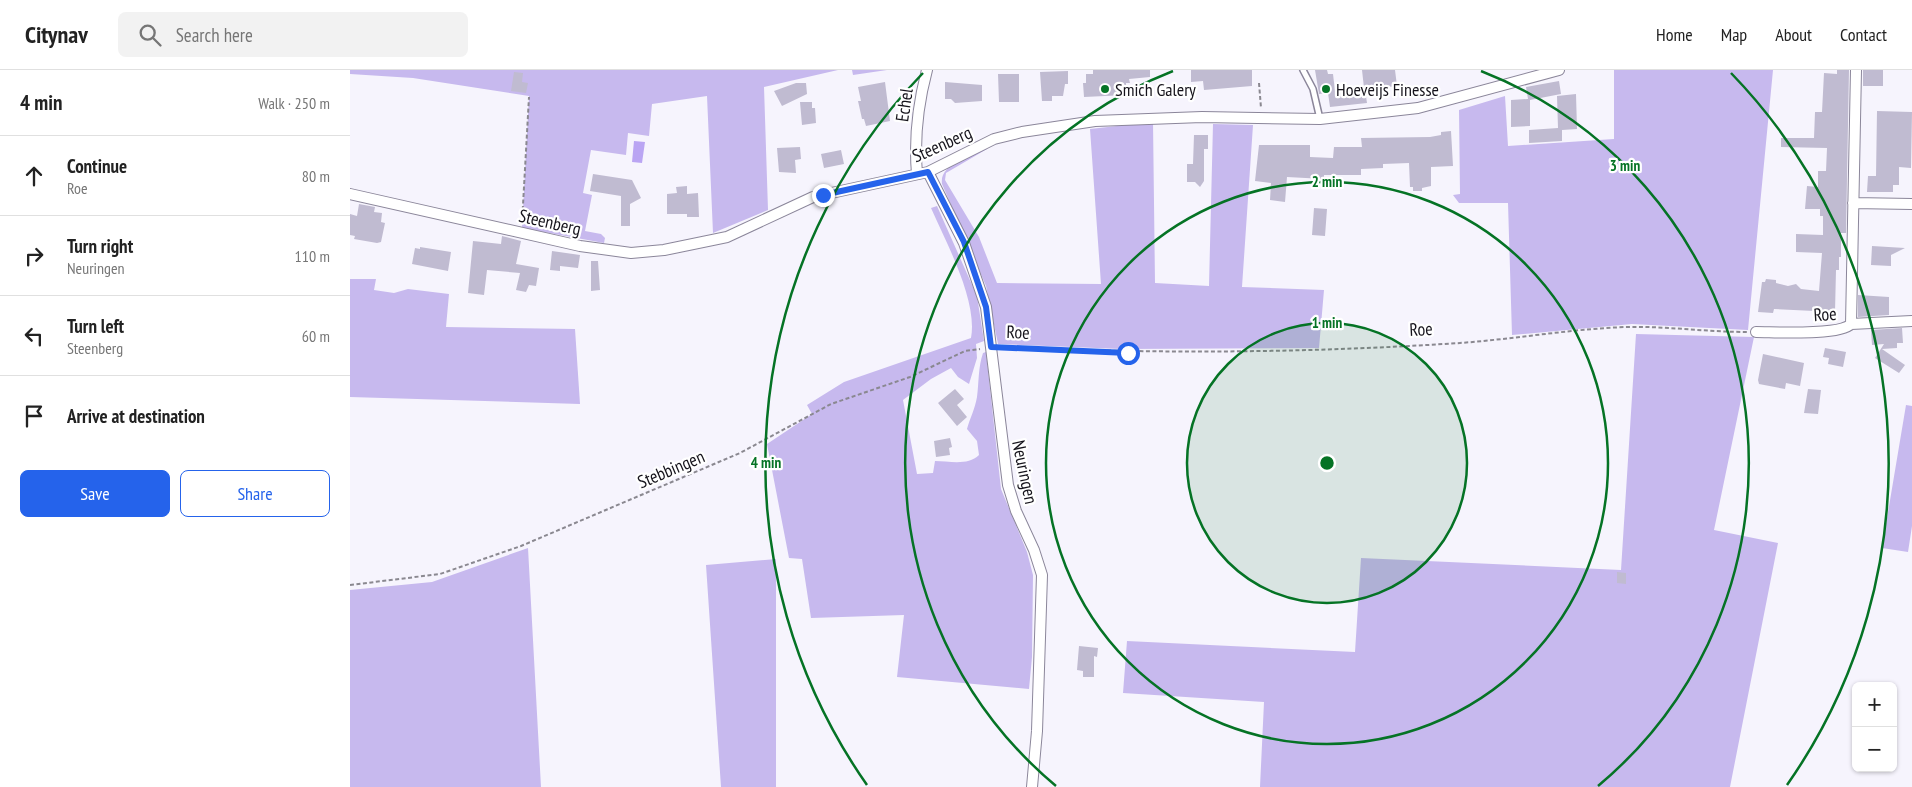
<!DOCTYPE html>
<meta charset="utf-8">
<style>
:root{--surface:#fff;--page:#f2f2f2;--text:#222;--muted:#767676;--line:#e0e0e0;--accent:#2563eb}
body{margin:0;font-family:"PT Sans Narrow",sans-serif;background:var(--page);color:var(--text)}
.controls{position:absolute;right:15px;bottom:15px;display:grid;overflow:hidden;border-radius:8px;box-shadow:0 1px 4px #0004}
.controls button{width:45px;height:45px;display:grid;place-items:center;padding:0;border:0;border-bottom:1px solid var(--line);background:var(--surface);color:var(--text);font:25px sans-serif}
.stop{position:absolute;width:15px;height:15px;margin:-11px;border:4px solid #2563eb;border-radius:50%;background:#fff}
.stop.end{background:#2563eb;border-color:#fff;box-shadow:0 1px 5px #0008}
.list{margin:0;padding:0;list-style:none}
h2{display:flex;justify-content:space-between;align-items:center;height:65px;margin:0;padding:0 20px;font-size:21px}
h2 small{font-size:16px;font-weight:400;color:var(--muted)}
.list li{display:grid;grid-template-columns:32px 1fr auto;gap:15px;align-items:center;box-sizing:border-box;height:80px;padding:0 20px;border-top:1px solid var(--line)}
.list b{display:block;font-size:19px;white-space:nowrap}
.list p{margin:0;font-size:16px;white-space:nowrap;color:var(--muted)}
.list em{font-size:16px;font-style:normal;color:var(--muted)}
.actions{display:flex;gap:10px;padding:15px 20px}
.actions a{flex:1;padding:11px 0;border:1px solid var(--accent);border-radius:8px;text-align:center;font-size:18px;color:var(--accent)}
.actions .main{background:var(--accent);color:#fff}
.icon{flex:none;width:28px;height:28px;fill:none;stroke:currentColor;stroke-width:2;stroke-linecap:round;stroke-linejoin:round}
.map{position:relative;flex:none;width:1562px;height:717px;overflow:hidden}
header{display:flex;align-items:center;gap:30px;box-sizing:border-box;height:70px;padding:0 25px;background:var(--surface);border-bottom:1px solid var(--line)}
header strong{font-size:24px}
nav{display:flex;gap:28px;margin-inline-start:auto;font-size:18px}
.search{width:350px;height:45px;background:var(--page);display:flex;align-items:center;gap:12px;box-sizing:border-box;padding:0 18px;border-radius:8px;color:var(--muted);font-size:19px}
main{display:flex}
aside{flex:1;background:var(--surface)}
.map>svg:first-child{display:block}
</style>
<header>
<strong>Citynav</strong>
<div class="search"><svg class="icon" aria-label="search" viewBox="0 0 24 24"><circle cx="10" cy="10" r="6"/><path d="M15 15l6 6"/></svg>Search here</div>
<nav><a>Home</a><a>Map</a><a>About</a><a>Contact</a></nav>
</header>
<main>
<aside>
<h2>4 min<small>Walk · 250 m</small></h2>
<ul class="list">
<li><svg class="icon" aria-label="ahead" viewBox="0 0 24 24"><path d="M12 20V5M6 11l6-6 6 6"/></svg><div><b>Continue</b><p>Roe</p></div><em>80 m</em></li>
<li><svg class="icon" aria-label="right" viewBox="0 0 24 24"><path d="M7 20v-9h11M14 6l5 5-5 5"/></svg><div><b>Turn right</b><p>Neuringen</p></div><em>110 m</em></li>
<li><svg class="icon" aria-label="left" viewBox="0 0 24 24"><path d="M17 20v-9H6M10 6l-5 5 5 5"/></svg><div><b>Turn left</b><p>Steenberg</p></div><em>60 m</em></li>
<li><svg class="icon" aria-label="arrive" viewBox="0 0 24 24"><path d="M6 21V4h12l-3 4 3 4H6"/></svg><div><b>Arrive at destination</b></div></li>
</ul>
<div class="actions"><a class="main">Save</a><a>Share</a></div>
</aside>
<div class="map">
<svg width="1562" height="717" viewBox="0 0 1562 717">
<rect width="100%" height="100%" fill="#f6f4fd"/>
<path fill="#c7b9ee" d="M 0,0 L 488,0 L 414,17 L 418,140 L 363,163 L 357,26 L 302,34 L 299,66 L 278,63 L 276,85 L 241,80 L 233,123 L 242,125 L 235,161 L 251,164 L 255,168 L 254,173 L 172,158 L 179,26 L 63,8 L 0,4 Z
M 502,0 L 537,0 L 503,5 Z
M 1264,0 L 1423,0 L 1398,260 L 1282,254 L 1162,265 L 1158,133 L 1109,133 L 1103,125 L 1110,124 L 1109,40 L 1155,26 L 1158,76 L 1264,69 Z
M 803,52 L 805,213 L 859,216 L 863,54 L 903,55 L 892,217 L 974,220 L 969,278 L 771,279 L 648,274 L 636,216 L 592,114 C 589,94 621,85 636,78 L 637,79 L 596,103 L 595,110 L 629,167 L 647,213 L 751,214 L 740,59 Z
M 587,136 L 627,226 L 634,271 L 626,274 L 627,288 L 619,314 L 608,307 L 601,298 L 581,309 L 553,330 L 567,404 L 583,403 L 585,391 C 599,391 618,396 629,385 L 627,371 L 617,359 C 620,348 625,339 627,327 C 629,312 628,298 633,283 L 636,282 L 651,419 L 677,482 L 683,505 L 682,587 L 679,619 L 547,607 L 554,545 L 461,548 L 452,489 L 439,488 L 417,374 L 462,344 L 457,335 L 494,312 L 621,268 C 628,231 596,172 581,138 Z
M 0,209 L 26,209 L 24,220 L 44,223 L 58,219 L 99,224 L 96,257 L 225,259 L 230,334 L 0,327 Z
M 1286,264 L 1404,267 L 1364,460 L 1428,473 L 1380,717 L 910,717 L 914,632 L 773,623 L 777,571 L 1005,582 L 1011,488 L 1271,500 Z
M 1556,335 L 1562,336 L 1562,456 L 1558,482 L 1532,478 Z
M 178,478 L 191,717 L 0,717 L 0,520 L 82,512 Z
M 426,489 L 426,717 L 371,717 L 356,495 Z"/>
<path fill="#baa5f3" d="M 284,71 L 295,72 L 292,93 L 282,92 Z"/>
<path fill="#c0bbd1" d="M 743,0 L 800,0 L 800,7 L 779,9 L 780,13 L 776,13 L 776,25 L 734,27 L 733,13 L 736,13 L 736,4 L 743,4 Z
M 841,0 L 902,0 L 902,16 L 854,20 L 853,11 L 841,12 Z
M 965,0 L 977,0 L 978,4 L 983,4 L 985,21 L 1014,18 L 1012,0 L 1045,0 L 1047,16 L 1015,20 L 1017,33 L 980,37 L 978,23 L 969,24 Z
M 1487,0 L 1499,0 L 1496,163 L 1491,163 L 1491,187 L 1489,187 L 1489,200 L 1486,200 L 1485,242 L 1424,239 L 1423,243 L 1408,242 L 1412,212 L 1415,212 L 1416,209 L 1426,210 L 1426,213 L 1438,216 L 1446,214 L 1451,219 L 1469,221 L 1472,183 L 1446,182 L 1446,164 L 1473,165 L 1473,146 L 1470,146 L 1470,139 L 1455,139 L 1457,116 L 1468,117 L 1468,101 L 1476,101 L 1477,78 L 1431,77 L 1431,68 L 1464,68 L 1465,42 L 1472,42 L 1474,3 L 1487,4 Z
M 1513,0 L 1533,0 L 1533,16 L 1513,16 Z
M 718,1 L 718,14 L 715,14 L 713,26 L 702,26 L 702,31 L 692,31 L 690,2 Z
M 164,2 L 173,3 L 172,12 L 178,13 L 176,23 L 161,21 Z
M 648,4 L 669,4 L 669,32 L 649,32 Z
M 1209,11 L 1211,24 L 1180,30 L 1180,56 L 1161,57 L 1161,30 L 1178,29 L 1176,17 Z
M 535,12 L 540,51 L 516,56 L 514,49 L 512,49 L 508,31 L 511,31 L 508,17 Z
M 595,12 L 632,15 L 632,31 L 605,33 L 601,29 L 595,29 Z
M 446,13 L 456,13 L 457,24 L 432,36 L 424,21 Z
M 1226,24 L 1227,59 L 1212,60 L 1212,71 L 1179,73 L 1179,60 L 1208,58 L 1207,26 Z
M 450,32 L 462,32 L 462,38 L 465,38 L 466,53 L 452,55 Z
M 1527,41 L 1562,42 L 1561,98 L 1549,97 L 1549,115 L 1543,115 L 1543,122 L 1517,122 L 1518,106 L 1526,106 Z
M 1101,61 L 1103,96 L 1081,97 L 1081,116 L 1072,118 L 1072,121 L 1063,121 L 1063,117 L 1060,117 L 1059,93 L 1033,94 L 1033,98 L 1011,99 L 1011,105 L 974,105 L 974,109 L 937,107 L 935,132 L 920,130 L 921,113 L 905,111 L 909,75 L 960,75 L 960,87 L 983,88 L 984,77 L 1012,77 L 1011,68 L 1080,67 L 1091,65 L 1091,62 Z
M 844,65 L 858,65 L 858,79 L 854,79 L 854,111 L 850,117 L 845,112 L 837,112 L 837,94 L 843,94 Z
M 450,77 L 451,89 L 445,90 L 446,103 L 429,102 L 427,78 Z
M 491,80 L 494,94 L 474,98 L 471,84 Z
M 243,104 L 282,110 L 291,128 L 280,134 L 280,156 L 271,156 L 271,126 L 240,121 Z
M 337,116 L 337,124 L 348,123 L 349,147 L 337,147 L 337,144 L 317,144 L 317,124 L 327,123 L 326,117 Z
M 9,134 L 25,137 L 24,142 L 32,143 L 31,152 L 35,153 L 31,172 L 27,173 L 4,169 L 5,166 L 0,165 L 0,144 L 7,146 Z
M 964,138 L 977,139 L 975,166 L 962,165 Z
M 152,166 L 171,171 L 166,194 L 189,198 L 186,216 L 179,215 L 176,222 L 166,220 L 170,203 L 137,200 L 134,225 L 118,223 L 123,171 L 151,174 Z
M 1522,176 L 1555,178 L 1541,185 L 1541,196 L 1521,195 Z
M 70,177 L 101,182 L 98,201 L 62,194 L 65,178 L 70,179 Z
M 202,181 L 230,185 L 228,198 L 210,196 L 210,201 L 200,200 Z
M 241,191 L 248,191 L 250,220 L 241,221 Z
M 1508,225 L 1539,227 L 1539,245 L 1508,247 Z
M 1552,258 L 1553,273 L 1547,273 L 1547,278 L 1532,279 L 1555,295 L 1549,303 L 1525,288 L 1534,274 L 1522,275 L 1521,260 Z
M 1475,278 L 1496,282 L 1493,297 L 1478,294 L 1479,288 L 1473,287 Z
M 1413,284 L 1454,293 L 1450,316 L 1436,313 L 1435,319 L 1409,314 L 1408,310 Z
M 605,319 L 614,329 L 607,335 L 617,347 L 607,356 L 588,333 Z
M 1458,319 L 1471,320 L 1468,344 L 1454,343 Z
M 600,368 L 602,377 L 599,378 L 600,385 L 586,387 L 584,371 Z
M 1267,502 L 1276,503 L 1276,514 L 1267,513 Z
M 729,576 L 748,578 L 747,587 L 744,586 L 744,607 L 733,607 L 733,601 L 727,600 Z"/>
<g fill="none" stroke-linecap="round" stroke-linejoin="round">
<defs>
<path id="lane" d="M 953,0 L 963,19 L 970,49"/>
<path id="street" d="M 578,102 L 614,173 L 636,237 L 658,415 L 666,441 L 684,480 L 692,505 L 687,661 L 682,717
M 567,104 C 564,69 568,34 577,0
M 0,124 L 230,176 L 281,183 L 314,180 L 377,167 L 463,127 L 578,102 L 644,69 L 672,62 L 745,51 L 852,47 L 970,49 L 1068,38 L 1209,0
M 1503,133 L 1562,134
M 1501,254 L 1506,0
M 1406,262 C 1426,262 1489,266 1501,254 L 1562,251"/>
</defs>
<use href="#lane" stroke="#8b869a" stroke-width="8"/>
<use href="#street" stroke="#8b869a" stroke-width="12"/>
<path stroke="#8a8890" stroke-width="2" stroke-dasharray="4 2.5" stroke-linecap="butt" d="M 909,13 L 911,38
M 172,153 L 179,27
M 653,277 C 805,284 957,283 1110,273 C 1165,269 1220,259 1276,257 C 1316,256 1356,262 1397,262
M 0,515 L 90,504 L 171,476 L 390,383 L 481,334 L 560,307 L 615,281 L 630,279"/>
<use href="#lane" stroke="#fff" stroke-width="5"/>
<use href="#street" stroke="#fff" stroke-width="10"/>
</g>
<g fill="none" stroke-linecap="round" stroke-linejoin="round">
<path stroke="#2563eb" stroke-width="6" d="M 473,125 L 578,102 L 614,172 L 636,237 L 641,277 L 778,283"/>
</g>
<circle cx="977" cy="393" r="140" fill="#057325" fill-opacity=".12"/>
<g fill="none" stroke="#057325" stroke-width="2.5">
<circle cx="977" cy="393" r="140"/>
<circle cx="977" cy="393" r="281"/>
<path d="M706 716A421 421 0 0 1 823 1M1131 1A421 421 0 0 1 1248 716"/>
<path d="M517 715A561 561 0 0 1 573 3M1381 3A561 561 0 0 1 1437 715"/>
</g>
<g fill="#057325" stroke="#fff" stroke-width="2">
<circle cx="755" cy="19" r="5"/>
<circle cx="976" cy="19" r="5"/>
</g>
<g text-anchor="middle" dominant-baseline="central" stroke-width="4.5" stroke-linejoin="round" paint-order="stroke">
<g font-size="18" fill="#15131b" stroke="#fff" text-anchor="start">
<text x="765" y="19">Smich Galery</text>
<text x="986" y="19">Hoeveijs Finesse</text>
</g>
<g font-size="18" fill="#15131b" stroke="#fff">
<text transform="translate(554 35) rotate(-82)">Echel</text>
<text transform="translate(592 74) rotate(-24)">Steenberg</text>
<text transform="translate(200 152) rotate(13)">Steenberg</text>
<text transform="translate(1475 244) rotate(-4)">Roe</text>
<text transform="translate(1071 259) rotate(-3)">Roe</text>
<text transform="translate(668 262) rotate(2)">Roe</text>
<text transform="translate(321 399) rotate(-23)">Stebbingen</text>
<text transform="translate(675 402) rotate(78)">Neuringen</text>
</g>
</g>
<circle cx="977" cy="393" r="8" fill="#057325" stroke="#fff" stroke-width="2.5"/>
<g font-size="15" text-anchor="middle" font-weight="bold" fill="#057325" stroke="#fff" stroke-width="4.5" stroke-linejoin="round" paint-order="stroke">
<text x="1275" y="101">3 min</text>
<text x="977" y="117">2 min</text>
<text x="977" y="258">1 min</text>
<text x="416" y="398">4 min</text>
</g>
</svg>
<div class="controls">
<button>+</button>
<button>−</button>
</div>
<div class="stop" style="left:778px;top:283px"></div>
<div class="stop end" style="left:473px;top:125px"></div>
</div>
</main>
